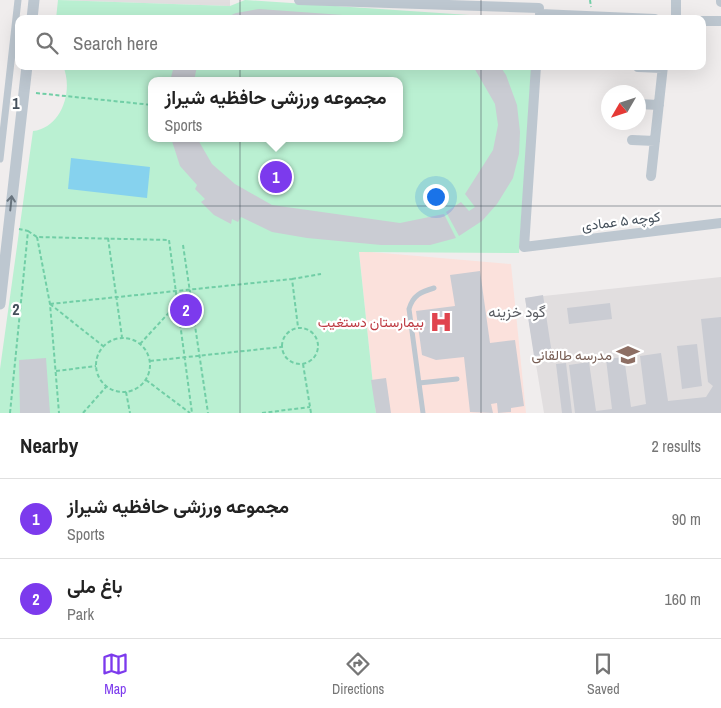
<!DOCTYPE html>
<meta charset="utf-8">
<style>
:root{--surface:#fff;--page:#f2f2f2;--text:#222;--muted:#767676;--line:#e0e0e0;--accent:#7c3aed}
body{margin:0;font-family:"Archivo Narrow",Vazirmatn,sans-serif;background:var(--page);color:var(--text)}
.compass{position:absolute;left:601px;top:85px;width:45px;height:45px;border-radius:50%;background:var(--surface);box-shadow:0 5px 20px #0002;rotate:231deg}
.you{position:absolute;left:435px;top:196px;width:18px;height:18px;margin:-12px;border:4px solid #fff;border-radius:50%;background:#1a73e8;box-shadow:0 0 0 8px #1a73e833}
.badge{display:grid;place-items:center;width:32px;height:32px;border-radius:50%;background:var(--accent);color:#fff;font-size:16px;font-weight:700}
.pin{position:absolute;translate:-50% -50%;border:2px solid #fff;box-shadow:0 1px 5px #0006}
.popup{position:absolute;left:148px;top:77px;width:255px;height:65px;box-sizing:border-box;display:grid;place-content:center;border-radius:10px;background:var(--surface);filter:drop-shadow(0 1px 4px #0005);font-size:16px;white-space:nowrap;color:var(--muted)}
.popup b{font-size:19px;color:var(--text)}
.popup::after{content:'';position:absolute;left:50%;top:100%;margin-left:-10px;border:10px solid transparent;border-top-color:var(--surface)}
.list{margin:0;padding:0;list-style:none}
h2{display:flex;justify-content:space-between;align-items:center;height:65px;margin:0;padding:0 20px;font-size:21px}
h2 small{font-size:16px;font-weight:400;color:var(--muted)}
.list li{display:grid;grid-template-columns:32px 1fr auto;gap:15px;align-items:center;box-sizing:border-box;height:80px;padding:0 20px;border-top:1px solid var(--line)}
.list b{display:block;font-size:19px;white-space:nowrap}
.list p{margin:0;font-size:16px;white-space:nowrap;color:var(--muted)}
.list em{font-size:16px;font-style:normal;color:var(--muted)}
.icon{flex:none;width:28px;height:28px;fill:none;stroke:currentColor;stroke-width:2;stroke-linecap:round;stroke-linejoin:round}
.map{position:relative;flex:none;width:721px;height:413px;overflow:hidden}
.search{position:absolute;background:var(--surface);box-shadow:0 5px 20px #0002;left:15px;right:15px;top:15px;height:55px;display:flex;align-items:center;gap:12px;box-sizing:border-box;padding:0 18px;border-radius:10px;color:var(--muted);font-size:19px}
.sheet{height:225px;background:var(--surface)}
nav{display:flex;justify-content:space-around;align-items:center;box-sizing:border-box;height:70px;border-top:1px solid var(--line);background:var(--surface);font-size:14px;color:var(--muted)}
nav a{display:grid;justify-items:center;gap:2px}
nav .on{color:var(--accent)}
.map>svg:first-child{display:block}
</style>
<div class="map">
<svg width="721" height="413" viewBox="0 0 721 413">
<rect width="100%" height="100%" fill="#f0eded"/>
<path fill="#e1dedf" d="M 58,0 L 230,0 L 230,6 Z
M 721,277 L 721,413 L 544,413 L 525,298 Z"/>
<path fill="#fbe1dc" d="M 359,251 L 511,264 L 526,413 L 376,413 Z"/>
<path fill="#baf0d2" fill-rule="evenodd" d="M 58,0 L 230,6 L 245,0 L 529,19 L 56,19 Z
M 63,66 L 532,66 L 519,253 L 359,252 L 376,413 L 0,413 L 0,369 L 33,131 C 61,128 74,91 63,66 ZM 152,81 L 400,81 L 400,138 L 152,138 Z"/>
<path fill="#86d2ee" d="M 71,158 L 150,167 L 147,198 L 68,189 Z"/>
<path fill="#caccd3" d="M 259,9 L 371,17 L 377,19 L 222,19 L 236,13 Z
M 174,66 L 197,66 L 194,81 L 170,81 Z
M 473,66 L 500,66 L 506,75 L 517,105 L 520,132 L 519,154 L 513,178 L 497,204 L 482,221 L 459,236 L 446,212 L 461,202 L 469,211 L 475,207 L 465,194 L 493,150 L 498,125 L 495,104 Z
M 171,138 L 197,138 L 212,164 L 235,184 L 272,205 L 400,223 L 444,214 L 456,238 L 430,245 L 381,245 L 307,238 L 272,232 L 241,217 L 238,222 L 232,219 L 231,224 L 214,215 L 201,202 L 205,199 L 195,189 L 197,185 L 180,166 Z
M 480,271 L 490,343 L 515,340 L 524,406 L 511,408 L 511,412 L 498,413 L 497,403 L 491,404 L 493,413 L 470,412 L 464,357 L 436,360 L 422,355 L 416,311 L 455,306 L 450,275 Z
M 543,295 L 552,354 L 534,356 L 525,298 Z
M 610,303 L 612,319 L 569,324 L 567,308 Z
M 721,317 L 721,413 L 575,413 L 569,365 L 589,362 L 596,411 L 612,409 L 606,359 L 624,357 L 631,407 L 646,404 L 640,356 L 661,353 L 668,401 L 706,397 L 713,386 L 708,382 L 701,319 Z
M 697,344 L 702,386 L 682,389 L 677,346 Z
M 46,358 L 50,413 L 20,413 L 19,360 Z
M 566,363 L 572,413 L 562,413 L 556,364 Z
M 386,378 L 391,413 L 376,413 L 371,380 Z"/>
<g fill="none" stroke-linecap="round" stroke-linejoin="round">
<path stroke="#71cea6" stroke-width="2" stroke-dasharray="4 2.5" stroke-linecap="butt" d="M 590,0 L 591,7
M 36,93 L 152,105
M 28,231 L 37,237 L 169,240 L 192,413
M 37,237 L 50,304 L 59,413
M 108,238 L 122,337
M 183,245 L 208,413
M 292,279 L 321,274
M 50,304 L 292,279 L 298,327
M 50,304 L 103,346
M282 346a18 18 0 1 1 36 0a18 18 0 1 1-36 0Z
M96 365a27 27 0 1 1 54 0a27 27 0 1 1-54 0Z
M 140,344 L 176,305
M 150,361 L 281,347
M 303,364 L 311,413
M 56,371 L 96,366
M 146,380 L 190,413
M 126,392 L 130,413
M 10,413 L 28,231 L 19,229
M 83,413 L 106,387
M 262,413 L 310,407"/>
<path stroke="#bdc7d0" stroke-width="5" d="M 419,383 L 457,379
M 423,413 L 409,309 C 413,295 421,292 434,288"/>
<path stroke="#bdc7d0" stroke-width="7" d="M 0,159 L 18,0"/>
<path stroke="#bdc7d0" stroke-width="10" d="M 299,0 L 539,8
M 721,0 L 721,2
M 540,14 L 655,19
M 676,19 L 676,0
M 702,21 L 721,21
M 536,66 L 524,247 L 721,223
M 638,67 L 662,68
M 638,104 L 659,105
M 632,140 L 655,141
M 651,176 L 663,66"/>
<path stroke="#bdc7d0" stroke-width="11" d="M 32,19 L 34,0
M 0,304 L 27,66"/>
</g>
<defs><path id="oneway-shaft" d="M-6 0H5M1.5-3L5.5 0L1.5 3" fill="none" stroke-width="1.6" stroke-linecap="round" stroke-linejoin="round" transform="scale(1.25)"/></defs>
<use stroke="#69747e" href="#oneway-shaft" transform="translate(11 203) rotate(-84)"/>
<path fill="none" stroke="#45505b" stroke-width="1" stroke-opacity="0.55" d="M 240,0 L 240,19M 481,0 L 481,19M 240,66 L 240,413M 481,66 L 481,413M 0,206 L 721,206"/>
<defs>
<symbol id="hospital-bare" viewBox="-9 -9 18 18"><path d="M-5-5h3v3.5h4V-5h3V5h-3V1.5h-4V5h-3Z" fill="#e0444e" stroke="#fff" stroke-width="2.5" paint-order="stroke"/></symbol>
<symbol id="school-bare" viewBox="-9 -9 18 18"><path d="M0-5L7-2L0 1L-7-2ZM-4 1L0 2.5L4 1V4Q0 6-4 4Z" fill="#8d6e63" stroke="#fff" stroke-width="2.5" paint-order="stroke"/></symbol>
</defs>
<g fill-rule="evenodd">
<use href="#hospital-bare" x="425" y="306" width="32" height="32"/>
<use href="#school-bare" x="612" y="339" width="32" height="32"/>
</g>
<g text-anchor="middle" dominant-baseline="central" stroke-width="4.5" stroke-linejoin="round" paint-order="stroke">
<g font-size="14" fill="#45505b" stroke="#fff">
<text transform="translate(621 221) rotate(-7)">کوچه ۵ عمادی</text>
</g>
<g font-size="14" fill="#be3a42" stroke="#fff" text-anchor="end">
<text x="424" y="322">بیمارستان دستغیب</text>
</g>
<g font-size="14" fill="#785e54" stroke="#fff" text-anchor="end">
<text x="612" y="355">مدرسه طالقانی</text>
</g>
<g font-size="15" fill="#5a5d63" stroke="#fff">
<text x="517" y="311">گود خزینه</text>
</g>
</g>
<g font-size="16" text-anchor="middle" font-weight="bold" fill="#45505b" stroke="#fff" stroke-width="4.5" stroke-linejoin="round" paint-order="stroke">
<text x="16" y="109">1</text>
<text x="16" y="315">2</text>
</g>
</svg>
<svg class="compass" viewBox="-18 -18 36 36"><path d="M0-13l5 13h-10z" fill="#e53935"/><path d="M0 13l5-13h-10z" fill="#767676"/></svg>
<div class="you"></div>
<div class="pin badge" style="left:276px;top:177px">1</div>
<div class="popup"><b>مجموعه ورزشی حافظیه شیراز</b>Sports</div>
<div class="pin badge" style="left:186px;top:310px">2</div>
<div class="search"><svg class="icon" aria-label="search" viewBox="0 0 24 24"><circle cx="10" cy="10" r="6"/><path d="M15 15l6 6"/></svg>Search here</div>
</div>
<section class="sheet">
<h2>Nearby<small>2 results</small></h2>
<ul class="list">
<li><span class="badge">1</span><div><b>مجموعه ورزشی حافظیه شیراز</b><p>Sports</p></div><em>90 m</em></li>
<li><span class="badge">2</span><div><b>باغ ملی</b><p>Park</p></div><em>160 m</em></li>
</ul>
</section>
<nav>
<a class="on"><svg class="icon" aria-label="map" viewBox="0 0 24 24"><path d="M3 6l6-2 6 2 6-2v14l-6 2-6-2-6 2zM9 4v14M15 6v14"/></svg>Map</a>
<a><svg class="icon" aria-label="directions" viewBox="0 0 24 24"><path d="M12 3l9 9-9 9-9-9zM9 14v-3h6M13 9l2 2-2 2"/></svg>Directions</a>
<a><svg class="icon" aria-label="saved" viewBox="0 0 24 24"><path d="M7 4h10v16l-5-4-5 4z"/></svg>Saved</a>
</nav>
